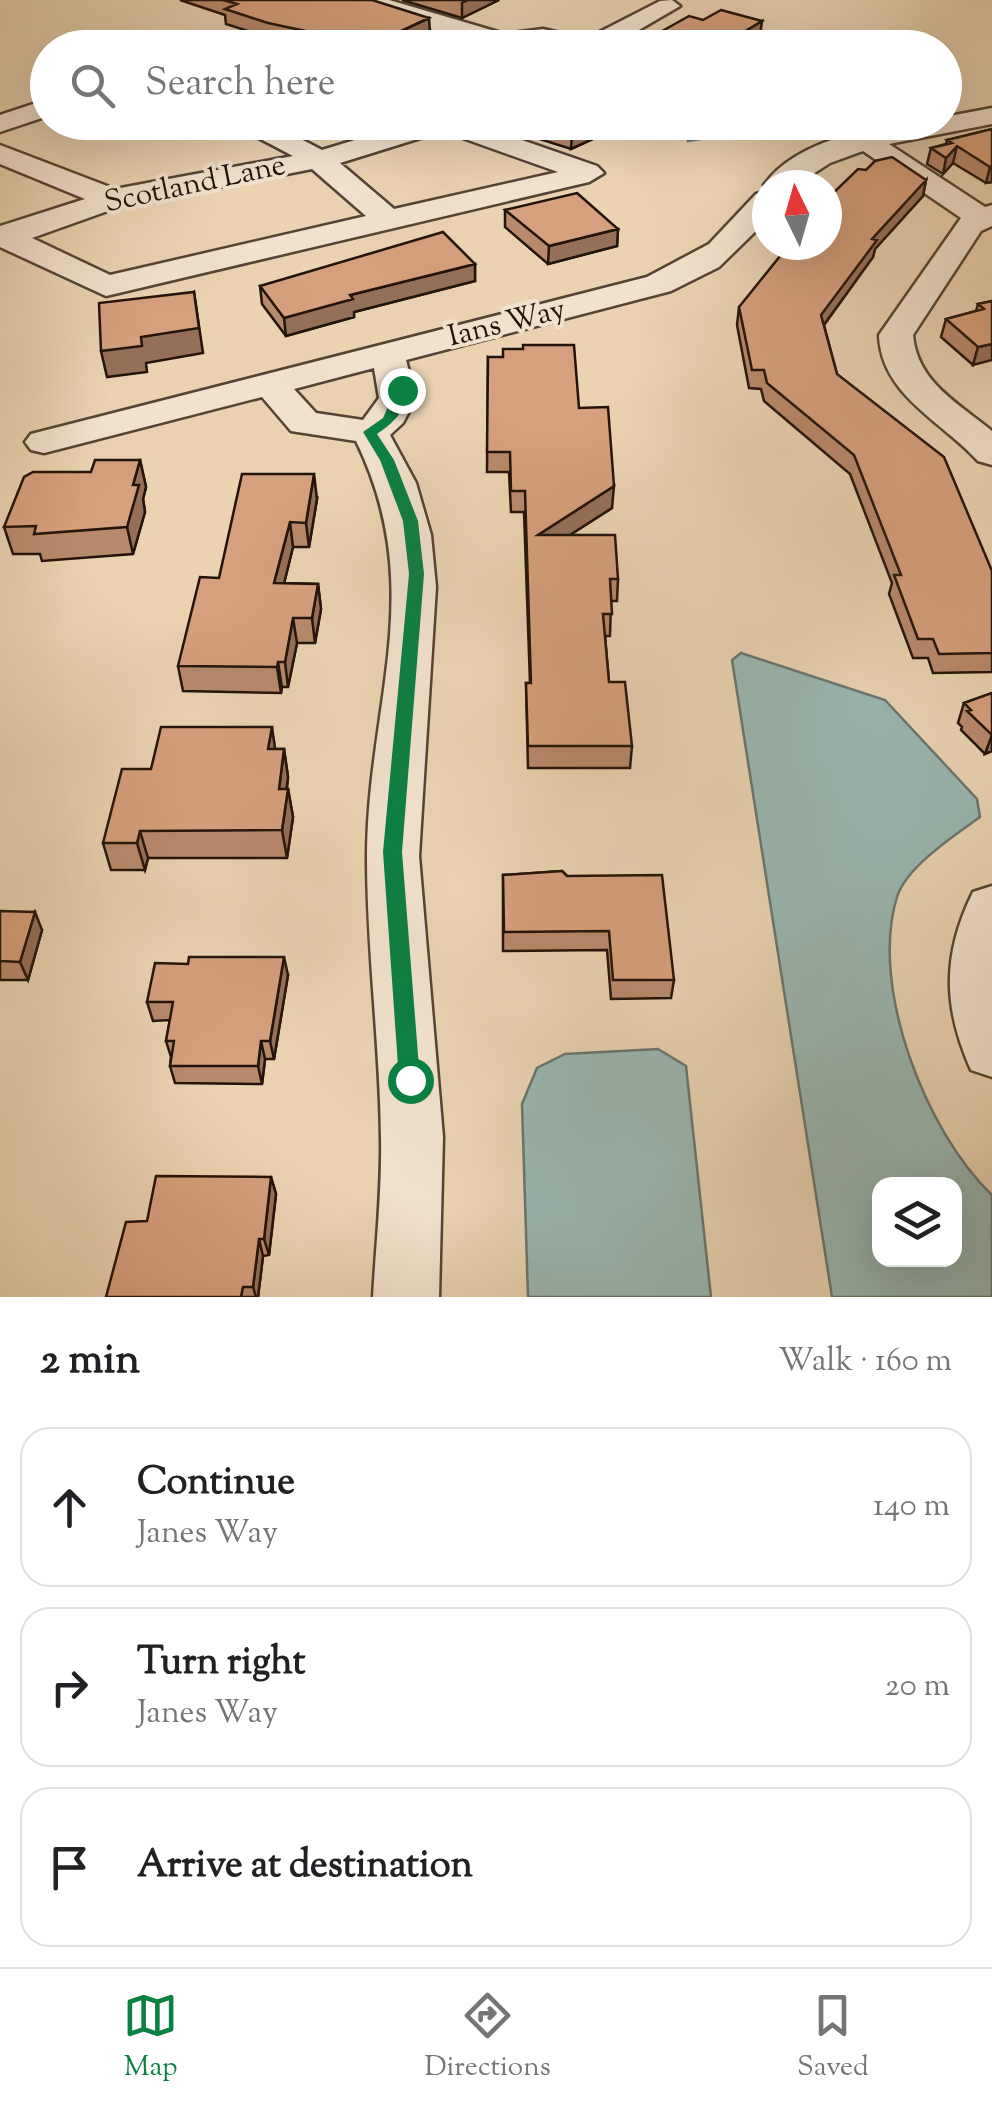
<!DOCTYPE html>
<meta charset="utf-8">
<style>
:root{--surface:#fff;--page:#f2f2f2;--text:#202124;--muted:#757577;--line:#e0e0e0;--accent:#0b8043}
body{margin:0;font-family:"Sorts Mill Goudy",serif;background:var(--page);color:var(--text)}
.controls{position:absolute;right:30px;bottom:30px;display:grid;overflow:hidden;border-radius:20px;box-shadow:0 10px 40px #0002}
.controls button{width:90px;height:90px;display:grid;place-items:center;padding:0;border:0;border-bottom:2px solid var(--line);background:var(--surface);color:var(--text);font:50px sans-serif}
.compass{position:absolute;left:752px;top:170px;width:90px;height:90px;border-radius:50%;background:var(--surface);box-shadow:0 10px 40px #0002;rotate:355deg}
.stop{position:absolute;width:30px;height:30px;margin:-22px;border:8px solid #0b8043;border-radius:50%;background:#fff}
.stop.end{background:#0b8043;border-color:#fff;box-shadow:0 2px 10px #0008}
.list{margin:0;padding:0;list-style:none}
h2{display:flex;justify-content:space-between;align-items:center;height:130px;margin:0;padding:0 40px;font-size:42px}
h2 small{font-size:32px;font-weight:400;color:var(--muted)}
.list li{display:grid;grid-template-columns:65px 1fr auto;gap:30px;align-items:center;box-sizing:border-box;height:160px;margin:0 20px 20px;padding:0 20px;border:2px solid var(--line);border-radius:30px}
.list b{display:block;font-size:38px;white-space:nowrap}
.list p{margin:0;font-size:32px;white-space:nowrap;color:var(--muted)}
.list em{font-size:32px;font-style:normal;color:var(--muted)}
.icon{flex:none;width:55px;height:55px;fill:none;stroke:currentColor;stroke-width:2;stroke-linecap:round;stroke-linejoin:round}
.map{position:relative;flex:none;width:992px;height:1297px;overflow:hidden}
.search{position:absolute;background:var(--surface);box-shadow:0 10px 40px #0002;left:30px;right:30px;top:30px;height:110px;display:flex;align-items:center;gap:25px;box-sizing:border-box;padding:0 35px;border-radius:55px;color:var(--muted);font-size:38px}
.sheet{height:670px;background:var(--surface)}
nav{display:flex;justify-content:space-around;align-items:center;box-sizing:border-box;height:140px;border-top:2px solid var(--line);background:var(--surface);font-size:28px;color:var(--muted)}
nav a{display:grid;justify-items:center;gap:5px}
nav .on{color:var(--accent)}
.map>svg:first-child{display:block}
</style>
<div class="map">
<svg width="992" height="1297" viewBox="0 0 992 1297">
<rect width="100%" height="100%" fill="#ebd3b2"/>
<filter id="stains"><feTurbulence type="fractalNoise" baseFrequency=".002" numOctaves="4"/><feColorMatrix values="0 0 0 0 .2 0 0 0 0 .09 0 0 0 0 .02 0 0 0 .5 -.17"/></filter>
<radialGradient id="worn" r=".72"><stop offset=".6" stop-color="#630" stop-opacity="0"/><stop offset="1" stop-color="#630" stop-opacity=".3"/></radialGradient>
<path fill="#99b7b1" stroke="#6a766e" stroke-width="2.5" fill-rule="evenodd" d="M 701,123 L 701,122 L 797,123 L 688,141 L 688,131 Z
M 741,653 L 885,700 L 977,799 L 980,817 C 955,835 906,867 897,897 C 869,987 926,1132 992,1195 L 992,1297 L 832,1297 L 732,660 ZM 954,1184 L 954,1260 L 880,1260 L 880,1184 Z
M 658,1049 L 686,1066 L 711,1297 L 528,1297 L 522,1104 L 537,1068 L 565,1054 Z"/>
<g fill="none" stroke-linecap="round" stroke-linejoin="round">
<defs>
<path id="minor" d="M 352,0 L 389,0 L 505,34 L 543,29 L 586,39 L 660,1 L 672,0 L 680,6 L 608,48 L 531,43 L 488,48 L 356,5 Z
M 48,99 L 48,116 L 0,132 L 0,115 Z
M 992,108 L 992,124 L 889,144 L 985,207 L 992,205 L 992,226 L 981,231 L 913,335 C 917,382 958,403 992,431 L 992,465 L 978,461 C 942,421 881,395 879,335 L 961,218 L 863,151 L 830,163 L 796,185 L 767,185 L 767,189 L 764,185 C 799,136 889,122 944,122 L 944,117 Z
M 228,122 L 268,122 L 322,150 L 414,122 L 470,122 L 597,166 L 604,173 L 589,182 L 106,296 L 0,247 L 0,226 L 85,199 L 0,164 L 0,145 L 115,189 L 293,156 ZM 443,131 L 558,172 L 394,209 L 340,163 ZM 312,169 L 366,216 L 110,275 L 32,238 L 119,207 Z
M 767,191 L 765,222 L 719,267 L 671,291 L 406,360 L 416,398 L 403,423 L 390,435 L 416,483 L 431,535 L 436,587 L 419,856 L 443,1137 L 439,1297 L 373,1297 C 376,1244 382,1191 381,1138 C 380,1045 367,951 367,858 C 367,705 429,590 356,441 L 291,431 L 262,397 L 44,453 L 31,450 L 25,442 L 31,434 L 647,277 L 709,244 L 756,194 ZM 374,368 L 379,398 L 363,420 L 316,413 L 294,389 Z
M 992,886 L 992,1077 L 971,1070 C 943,1007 942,955 973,892 Z"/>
</defs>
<use href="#minor" stroke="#543" stroke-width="5"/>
<use href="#minor" fill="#f2e2cd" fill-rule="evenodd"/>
</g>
<path fill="#b78a6c" stroke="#231409" stroke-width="2.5" d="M 180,0 L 372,0 L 430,33 L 399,48 L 313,48 L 270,38 L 226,24 L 225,15 Z
M 402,0 L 499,0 L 462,18 Z
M 524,122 L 603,122 L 594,128 L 593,139 L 571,149 L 524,134 Z
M 992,129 L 992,182 L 986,183 L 953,163 L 943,174 L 927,164 L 931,148 L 946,144 L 947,140 Z
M 926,180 L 923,196 L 875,249 L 873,257 L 824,325 L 837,374 L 992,571 L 992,672 L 933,673 L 928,658 L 913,658 L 889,594 L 892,583 L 850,474 L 764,401 L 761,389 L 749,388 L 737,325 L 739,307 Z
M 505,210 L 618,229 L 617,246 L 548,264 L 505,227 Z
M 475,264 L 475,281 L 354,312 L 354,317 L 286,336 L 262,304 L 260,286 Z
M 992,301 L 973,365 L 941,337 L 946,319 L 976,311 L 978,304 Z
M 488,357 L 579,408 L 612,508 L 570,535 L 618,579 L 617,601 L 611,601 L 610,636 L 605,636 L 609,682 L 632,746 L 630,768 L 528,768 L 526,683 L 530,683 L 524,512 L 511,512 L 509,472 L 487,472 Z
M 140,460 L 146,487 L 143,499 L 145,512 L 133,554 L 42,561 L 40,554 L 13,554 L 4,527 L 91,472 Z
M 317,499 L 309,547 L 293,547 L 284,583 L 318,584 L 321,609 L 315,643 L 297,643 L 288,687 L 282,687 L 281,693 L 183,691 L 178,666 L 219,578 Z
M 992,693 L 992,751 L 985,754 L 961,730 L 962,727 L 958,723 L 964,703 Z
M 275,749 L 284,749 L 288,777 L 287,789 L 288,789 L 293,817 L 287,858 L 148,858 L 145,870 L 111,870 L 103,843 L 151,769 Z
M 562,871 L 674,980 L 671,998 L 611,999 L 607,950 L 503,951 L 503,875 Z
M 0,911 L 42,930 L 28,980 L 0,980 Z
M 288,975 L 274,1059 L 265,1059 L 262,1084 L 175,1083 L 170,1066 L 171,1057 L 166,1041 L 170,1020 L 153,1021 L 147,1002 Z
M 271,1177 L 276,1194 L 269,1255 L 263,1256 L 258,1297 L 106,1297 L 147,1221 Z"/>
<path fill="#957058" stroke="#231409" stroke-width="2.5" d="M 468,0 L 499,0 L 462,18 L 462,3 Z
M 429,18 L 430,33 L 399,48 L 371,48 L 371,45 Z
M 762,21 L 760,36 L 741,48 L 717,48 Z
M 589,122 L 603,122 L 594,128 L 593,139 L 571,149 L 572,133 Z
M 957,146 L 953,163 L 943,174 L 946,158 Z
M 992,166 L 992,182 L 986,183 L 990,167 Z
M 926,180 L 923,196 L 875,249 L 873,257 L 818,333 L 821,315 L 872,239 Z
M 618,229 L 617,246 L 548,264 L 549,246 Z
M 475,264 L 475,281 L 354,312 L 354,317 L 286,336 L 284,318 L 350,295 Z
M 194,292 L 203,353 L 146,363 L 147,372 L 107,377 L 101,351 L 141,337 Z
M 992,344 L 992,360 L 973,365 L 978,347 Z
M 140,460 L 146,487 L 143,499 L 145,512 L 133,554 L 127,527 L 133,485 Z
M 314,474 L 317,499 L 309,547 L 306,523 Z
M 614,486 L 612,508 L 537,556 L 538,535 Z
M 290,522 L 293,547 L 278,608 L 274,583 Z
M 318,584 L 321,609 L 315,643 L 312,618 Z
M 293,618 L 297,643 L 288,687 L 285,662 Z
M 278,662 L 282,687 L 281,693 L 277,667 Z
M 272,727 L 276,755 L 268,749 Z
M 992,735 L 992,751 L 985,754 Z
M 284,749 L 288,777 L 283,816 L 279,789 Z
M 288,789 L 293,817 L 287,858 L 282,830 Z
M 140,831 L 148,858 L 145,870 L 137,843 Z
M 35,912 L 42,930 L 28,980 L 20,962 Z
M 284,957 L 288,975 L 274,1059 L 270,1041 Z
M 261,1041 L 265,1059 L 262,1084 L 258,1066 Z
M 271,1177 L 276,1194 L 269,1255 L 264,1239 Z
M 259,1239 L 263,1256 L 258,1297 L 256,1297 L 253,1287 Z"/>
<path fill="#d5a07d" stroke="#231409" stroke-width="2.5" d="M 223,0 L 372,0 L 429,18 L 371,45 L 268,23 L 225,9 L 237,4 Z
M 721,10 L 762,21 L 717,48 L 632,48 L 689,16 L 703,20 Z
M 418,43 L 433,48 L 407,48 Z
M 540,122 L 594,122 L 594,123 L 572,133 Z
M 992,129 L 992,166 L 990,167 L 957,146 L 946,158 L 931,148 L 952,143 L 947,140 Z
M 892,157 L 926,180 L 872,239 L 877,240 L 821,315 L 837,374 L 944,457 L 992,571 L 992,653 L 939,654 L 933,639 L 918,639 L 894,575 L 901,575 L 854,455 L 767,383 L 764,370 L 752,370 L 739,307 L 789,245 L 827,245 L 827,199 L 858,169 L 866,170 L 875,161 Z
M 577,193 L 618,229 L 549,246 L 505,210 Z
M 443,232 L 475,264 L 350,295 L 353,299 L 284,318 L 260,286 Z
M 194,292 L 199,328 L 141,337 L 142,346 L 101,351 L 99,303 Z
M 992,301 L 992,344 L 978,347 L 946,319 L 984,309 L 978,304 Z
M 523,345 L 574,345 L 579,408 L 608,407 L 614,486 L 538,535 L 615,535 L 618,579 L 610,579 L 612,614 L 603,614 L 609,682 L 625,682 L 632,746 L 528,746 L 526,683 L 531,683 L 525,491 L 511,491 L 510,452 L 487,452 L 488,357 L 503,357 L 503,349 L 523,349 Z
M 95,460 L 140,460 L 133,485 L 139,485 L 127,527 L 34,534 L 36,526 L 4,527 L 24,477 L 33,472 L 91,472 Z
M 242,474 L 314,474 L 306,523 L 290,522 L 274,583 L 318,584 L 312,618 L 293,618 L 285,662 L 278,662 L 277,667 L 178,666 L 200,577 L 219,578 Z
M 992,693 L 992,735 L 967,711 L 971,710 L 964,703 Z
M 161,727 L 272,727 L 268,749 L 284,749 L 279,789 L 288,789 L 282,830 L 140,831 L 137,843 L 103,843 L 122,769 L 151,769 Z
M 562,871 L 567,876 L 662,875 L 674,980 L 613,980 L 609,931 L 504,932 L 503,875 Z
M 0,911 L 35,912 L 20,962 L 0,961 Z
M 189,957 L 284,957 L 270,1041 L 261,1041 L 258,1066 L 170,1066 L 174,1041 L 166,1041 L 173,1002 L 147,1002 L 155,963 L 188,964 Z
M 156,1176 L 271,1177 L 264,1239 L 259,1239 L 253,1287 L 243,1287 L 241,1297 L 106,1297 L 126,1222 L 147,1221 Z"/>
<path fill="#0b8043" d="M 397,387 L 408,390 C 405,411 395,422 377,434 L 394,460 L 418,521 L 424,574 L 402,852 L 420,1080 L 410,1090 L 399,1080 L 383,852 L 409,574 L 403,521 L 380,460 L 363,432 L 383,418 Z"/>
<g text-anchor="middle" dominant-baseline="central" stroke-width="8" stroke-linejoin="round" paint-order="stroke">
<g font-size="30" fill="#231409" stroke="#f2e2cd">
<text transform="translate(195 185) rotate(-12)">Scotland Lane</text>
<text transform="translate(507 324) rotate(-14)">Ians Way</text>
</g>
</g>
<rect width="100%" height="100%" filter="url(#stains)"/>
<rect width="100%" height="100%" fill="url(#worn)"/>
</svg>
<div class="controls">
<button><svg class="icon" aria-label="layers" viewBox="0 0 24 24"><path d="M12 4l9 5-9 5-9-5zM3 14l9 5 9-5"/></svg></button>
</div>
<svg class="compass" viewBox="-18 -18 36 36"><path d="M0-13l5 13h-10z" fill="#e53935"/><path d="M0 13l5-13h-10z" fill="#757577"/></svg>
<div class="stop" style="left:410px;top:1080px"></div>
<div class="stop end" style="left:402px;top:390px"></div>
<div class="search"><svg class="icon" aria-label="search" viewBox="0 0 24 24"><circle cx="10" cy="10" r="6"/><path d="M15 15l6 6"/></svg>Search here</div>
</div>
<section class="sheet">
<h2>2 min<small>Walk · 160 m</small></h2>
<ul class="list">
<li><svg class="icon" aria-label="ahead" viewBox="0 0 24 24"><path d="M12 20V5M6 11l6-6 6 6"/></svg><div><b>Continue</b><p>Janes Way</p></div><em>140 m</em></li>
<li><svg class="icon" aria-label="right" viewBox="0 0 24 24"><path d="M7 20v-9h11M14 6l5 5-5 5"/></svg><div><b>Turn right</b><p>Janes Way</p></div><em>20 m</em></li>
<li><svg class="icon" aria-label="arrive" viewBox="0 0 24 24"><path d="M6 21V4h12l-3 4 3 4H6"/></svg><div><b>Arrive at destination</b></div></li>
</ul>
</section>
<nav>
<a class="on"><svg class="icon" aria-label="map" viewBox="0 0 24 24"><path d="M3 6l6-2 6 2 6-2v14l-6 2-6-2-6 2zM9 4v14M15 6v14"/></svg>Map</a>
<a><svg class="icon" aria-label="directions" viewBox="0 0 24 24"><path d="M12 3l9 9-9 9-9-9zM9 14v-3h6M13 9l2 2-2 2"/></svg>Directions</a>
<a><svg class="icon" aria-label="saved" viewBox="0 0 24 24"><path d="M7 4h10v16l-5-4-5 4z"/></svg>Saved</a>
</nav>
